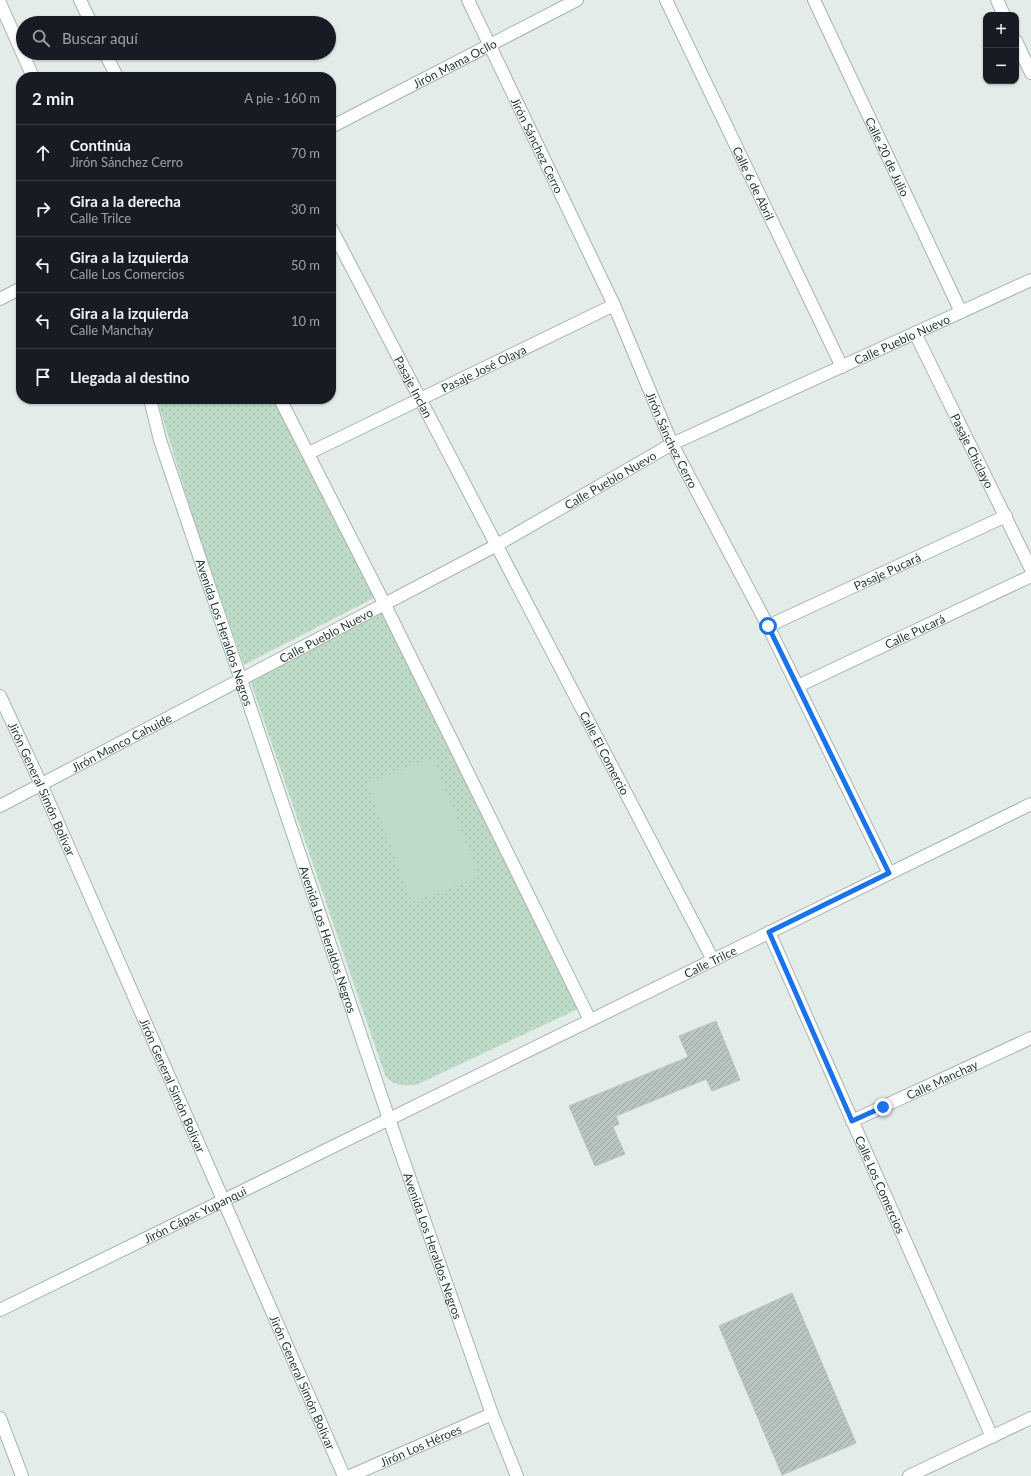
<!DOCTYPE html>
<html lang="es">
<meta charset="utf-8">
<style>
:root{--surface:#171b24;--page:#242831;--text:#f1f3f6;--muted:#9ea1a6;--line:#363941}
body{margin:0;font-family:Lato,sans-serif;background:var(--page);color:var(--text)}
.controls{position:absolute;right:12px;top:12px;display:grid;overflow:hidden;border-radius:8px;box-shadow:0 1px 3px #0004}
.controls button{width:36px;height:36px;display:grid;place-items:center;padding:0;border:0;border-bottom:1px solid var(--line);background:var(--surface);color:var(--text);font:20px sans-serif}
.stop{position:absolute;width:12px;height:12px;margin:-9px;border:3px solid #1a73e8;border-radius:50%;background:#fff}
.stop.end{background:#1a73e8;border-color:#fff;box-shadow:0 1px 4px #0008}
.list{margin:0;padding:0;list-style:none}
h2{display:flex;justify-content:space-between;align-items:center;height:52px;margin:0;padding:0 16px;font-size:17px}
h2 small{font-size:13px;font-weight:400;color:var(--muted)}
.list li{display:grid;grid-template-columns:26px 1fr auto;gap:12px;align-items:center;box-sizing:border-box;height:56px;padding:0 16px;border-top:1px solid var(--line)}
.list b{display:block;font-size:15px;white-space:nowrap}
.list p{margin:0;font-size:13px;white-space:nowrap;color:var(--muted)}
.list em{font-size:13px;font-style:normal;color:var(--muted)}
.icon{flex:none;width:22px;height:22px;fill:none;stroke:currentColor;stroke-width:2;stroke-linecap:round;stroke-linejoin:round}
.map{position:relative;flex:none;width:1031px;height:1476px;overflow:hidden}
.search{position:absolute;background:var(--surface);box-shadow:0 1px 3px #0004;left:16px;top:16px;width:320px;height:44px;display:flex;align-items:center;gap:10px;box-sizing:border-box;padding:0 14px;border-radius:22px;color:var(--muted);font-size:15px}
.panel{position:absolute;background:var(--surface);box-shadow:0 1px 3px #0004;left:16px;top:72px;width:320px;height:332px;border-radius:16px}
.map>svg:first-child{display:block}
</style>
<div class="map">
<svg width="1031" height="1476" viewBox="0 0 1031 1476">
<defs>
<pattern id="green-dots" width="8" height="8" patternUnits="userSpaceOnUse"><rect width="8" height="8" fill="#bedbc8"/><path d="M2 2h.1M6 6h.1" fill="none" stroke="#a3bdac" stroke-width="1.8" stroke-linecap="round"/></pattern>
<pattern id="building-hatch" width="6" height="6" patternUnits="userSpaceOnUse"><rect width="6" height="6" fill="#b9c6c2"/><path d="M-1 1l2-2M0 6l6-6M5 7l2-2" fill="none" stroke="#96a29e"/></pattern>
</defs>
<rect width="100%" height="100%" fill="#e3ece8"/>
<path fill="url(#green-dots)" d="M 157,399 L 275,399 L 376,597 L 244,665 L 199,537 Z
M 382,610 L 580,1008 L 416,1085 C 403,1086 393,1086 385,1075 L 250,680 Z"/>
<path fill="#bedbc8" d="M 433,758 L 479,877 L 412,902 L 367,783 Z"/>
<path fill="url(#building-hatch)" stroke="#b6c5c0" d="M 716,1021 L 740,1080 L 712,1091 L 706,1079 L 616,1116 L 619,1124 L 613,1127 L 625,1154 L 595,1166 L 569,1106 L 688,1057 L 679,1036 Z
M 792,1293 L 856,1443 L 782,1475 L 719,1326 Z"/>
<g fill="none" stroke-linecap="round" stroke-linejoin="round">
<defs>
<g id="street">
<path d="M 80,0 L 91,23"/>
<path id="s1" d="M 468,0 L 614,305 L 672,444 L 768,626 L 889,873"/>
<path id="s2" d="M 666,0 L 842,367"/>
<path id="s3" d="M 814,0 L 961,312"/>
<path d="M 997,0 L 1004,15"/>
<path d="M 1016,41 L 1031,73"/>
<path d="M 105,53 L 117,77"/>
<path id="s4" d="M 331,127 L 577,0"/>
<path id="s5" d="M 331,228 L 713,960"/>
<path d="M 0,299 L 21,288"/>
<path id="s6" d="M 915,333 L 1031,569"/>
<path d="M 280,399 L 384,603 L 590,1020"/>
<path id="s7" d="M 309,453 L 614,305"/>
<path id="s8" d="M 768,626 L 1006,516"/>
<path id="s9" d="M 798,686 L 1031,576"/>
<path id="s10" d="M 0,696 L 41,784 L 344,1476"/>
<path id="s11" d="M 0,806 L 497,545 L 672,444 L 1031,280"/>
<path id="s12" d="M 769,932 L 992,1437"/>
<path id="s13" d="M 852,1121 L 1031,1038"/>
<path id="s14" d="M 0,1310 L 1031,804"/>
<path d="M 0,1418 L 22,1476"/>
<path id="s15" d="M 350,1476 L 492,1414"/>
<path d="M 909,1476 L 1031,1418"/>
</g>
<g id="secondary">
<path d="M 0,3 L 33,77"/>
<path id="s16" d="M 150,399 L 160,440 L 389,1119 L 492,1414 L 517,1476"/>
</g>
</defs>
<use href="#street" stroke="#a6b3af" stroke-width="14"/>
<use href="#secondary" stroke="#a2b6b1" stroke-width="14"/>
<use href="#street" stroke="#fff" stroke-width="12"/>
<use href="#secondary" stroke="#fff" stroke-width="12"/>
</g>
<g fill="none" stroke-linecap="round" stroke-linejoin="round">
<path stroke="#1a73e8" stroke-width="5" d="M 768,626 L 889,873 L 769,932 L 852,1121 L 883,1107"/>
</g>
<g text-anchor="middle" dominant-baseline="central" stroke-width="3" stroke-linejoin="round" paint-order="stroke">
<g font-size="12" fill="#243b37" stroke="#f3f8f6">
<text stroke="none"><textPath href="#s4" startOffset="139">Jirón Mama Ocllo</textPath></text>
<text stroke="none"><textPath href="#s1" startOffset="161">Jirón Sánchez Cerro</textPath></text>
<text stroke="none"><textPath href="#s3" startOffset="173">Calle 20 de Julio</textPath></text>
<text stroke="none"><textPath href="#s2" startOffset="203">Calle 6 de Abril</textPath></text>
<text stroke="none"><textPath href="#s11" startOffset="1016">Calle Pueblo Nuevo</textPath></text>
<text stroke="none"><textPath href="#s7" startOffset="194">Pasaje José Olaya</textPath></text>
<text stroke="none"><textPath href="#s5" startOffset="179">Pasaje Inclan</textPath></text>
<text stroke="none"><textPath href="#s1" startOffset="485">Jirón Sánchez Cerro</textPath></text>
<text stroke="none"><textPath href="#s6" startOffset="131">Pasaje Chiclayo</textPath></text>
<text stroke="none"><textPath href="#s11" startOffset="692">Calle Pueblo Nuevo</textPath></text>
<text stroke="none"><textPath href="#s8" startOffset="131">Pasaje Pucará</textPath></text>
<text stroke="none"><textPath href="#s9" startOffset="129">Calle Pucará</textPath></text>
<text stroke="none"><textPath href="#s16" startOffset="245">Avenida Los Heraldos Negros</textPath></text>
<text stroke="none"><textPath href="#s11" startOffset="368">Calle Pueblo Nuevo</textPath></text>
<text stroke="none"><textPath href="#s11" startOffset="137">Jirón Manco Cahuide</textPath></text>
<text stroke="none"><textPath href="#s5" startOffset="592">Calle El Comercio</textPath></text>
<text stroke="none"><textPath href="#s10" startOffset="102">Jirón General Simón Bolívar</textPath></text>
<text stroke="none"><textPath href="#s16" startOffset="569">Avenida Los Heraldos Negros</textPath></text>
<text stroke="none"><textPath href="#s14" startOffset="791">Calle Trilce</textPath></text>
<text stroke="none"><textPath href="#s13" startOffset="99">Calle Manchay</textPath></text>
<text stroke="none"><textPath href="#s10" startOffset="426">Jirón General Simón Bolívar</textPath></text>
<text stroke="none"><textPath href="#s12" startOffset="276">Calle Los Comercios</textPath></text>
<text stroke="none"><textPath href="#s14" startOffset="217">Jirón Cápac Yupanqui</textPath></text>
<text stroke="none"><textPath href="#s16" startOffset="893">Avenida Los Heraldos Negros</textPath></text>
<text stroke="none"><textPath href="#s10" startOffset="750">Jirón General Simón Bolívar</textPath></text>
<text stroke="none"><textPath href="#s15" startOffset="77">Jirón Los Héroes</textPath></text>
</g>
</g>
</svg>
<div class="controls">
<button>+</button>
<button>−</button>
</div>
<div class="stop" style="left:768px;top:626px"></div>
<div class="stop end" style="left:883px;top:1107px"></div>
<div class="search"><svg class="icon" aria-label="search" viewBox="0 0 24 24"><circle cx="10" cy="10" r="6"/><path d="M15 15l6 6"/></svg>Buscar aquí</div>
<section class="panel">
<h2>2 min<small>A pie · 160 m</small></h2>
<ul class="list">
<li><svg class="icon" aria-label="ahead" viewBox="0 0 24 24"><path d="M12 20V5M6 11l6-6 6 6"/></svg><div><b>Continúa</b><p>Jirón Sánchez Cerro</p></div><em>70 m</em></li>
<li><svg class="icon" aria-label="right" viewBox="0 0 24 24"><path d="M7 20v-9h11M14 6l5 5-5 5"/></svg><div><b>Gira a la derecha</b><p>Calle Trilce</p></div><em>30 m</em></li>
<li><svg class="icon" aria-label="left" viewBox="0 0 24 24"><path d="M17 20v-9H6M10 6l-5 5 5 5"/></svg><div><b>Gira a la izquierda</b><p>Calle Los Comercios</p></div><em>50 m</em></li>
<li><svg class="icon" aria-label="left" viewBox="0 0 24 24"><path d="M17 20v-9H6M10 6l-5 5 5 5"/></svg><div><b>Gira a la izquierda</b><p>Calle Manchay</p></div><em>10 m</em></li>
<li><svg class="icon" aria-label="arrive" viewBox="0 0 24 24"><path d="M6 21V4h12l-3 4 3 4H6"/></svg><div><b>Llegada al destino</b></div></li>
</ul>
</section>
</div>
